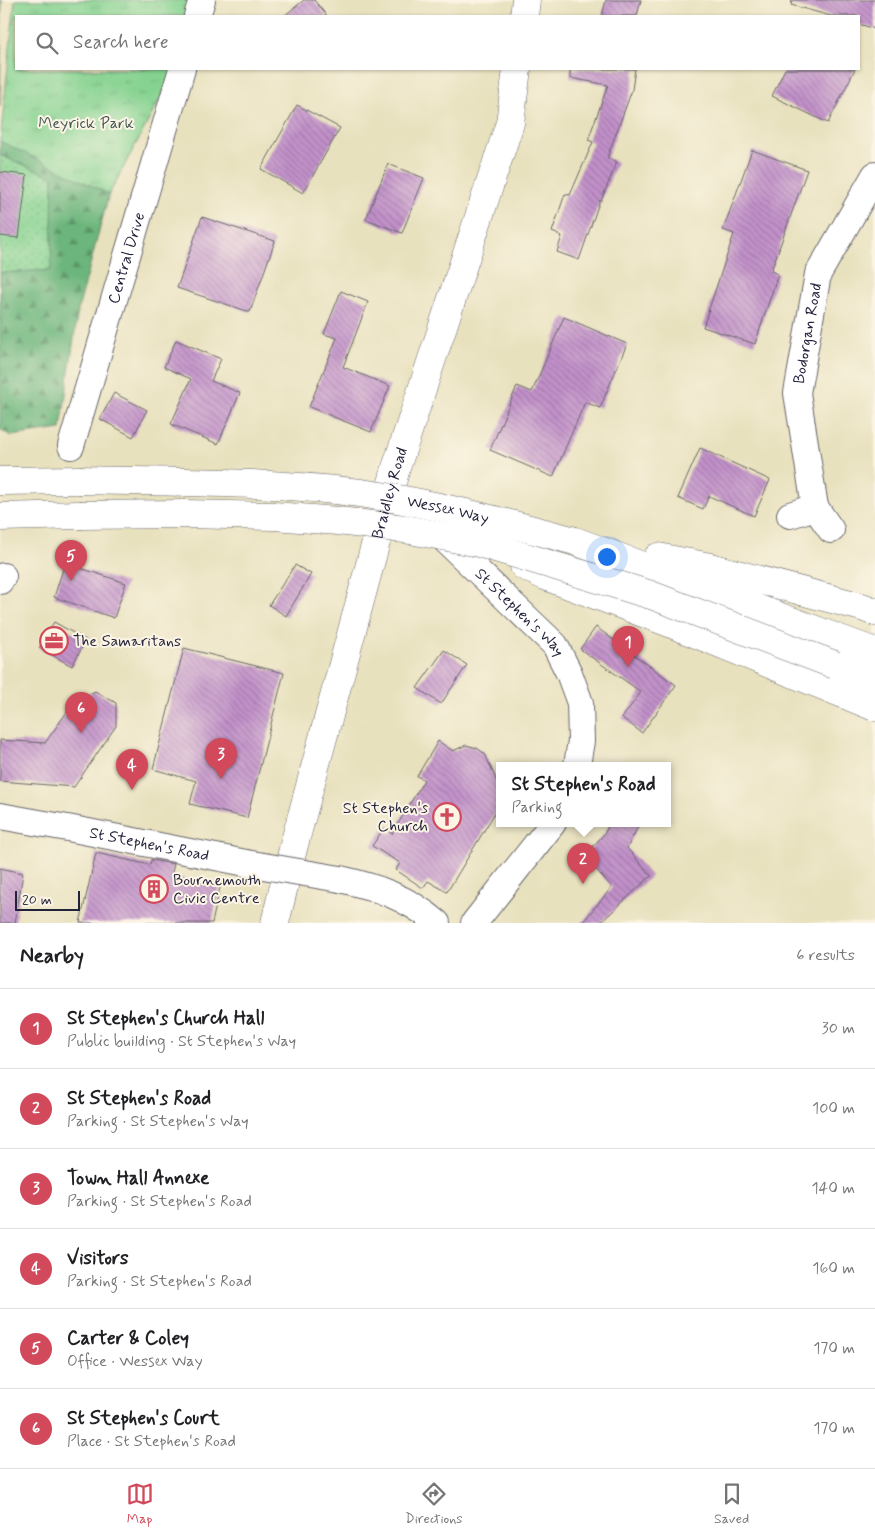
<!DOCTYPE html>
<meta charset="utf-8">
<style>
:root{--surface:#fff;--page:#f2f2f2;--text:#202124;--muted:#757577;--line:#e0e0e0;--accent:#d1495b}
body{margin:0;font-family:Mynerve,sans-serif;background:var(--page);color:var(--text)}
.scale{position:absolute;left:15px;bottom:12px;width:65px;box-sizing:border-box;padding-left:5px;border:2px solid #22223b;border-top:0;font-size:14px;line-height:18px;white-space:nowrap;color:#22223b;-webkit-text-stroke:4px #fcf5e5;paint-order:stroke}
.you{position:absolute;left:606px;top:556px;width:18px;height:18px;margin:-12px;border:4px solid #fff;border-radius:50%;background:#1a73e8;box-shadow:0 0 0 8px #1a73e833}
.badge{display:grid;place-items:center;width:32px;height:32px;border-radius:50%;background:var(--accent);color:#fff;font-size:16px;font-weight:700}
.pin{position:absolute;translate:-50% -41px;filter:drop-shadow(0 1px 2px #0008)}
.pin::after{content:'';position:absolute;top:26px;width:18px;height:15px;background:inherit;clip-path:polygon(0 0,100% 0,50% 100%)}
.popup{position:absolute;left:496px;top:762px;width:175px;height:65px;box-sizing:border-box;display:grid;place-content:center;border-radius:0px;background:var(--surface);filter:drop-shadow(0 1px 4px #0005);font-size:16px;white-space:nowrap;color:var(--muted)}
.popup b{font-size:19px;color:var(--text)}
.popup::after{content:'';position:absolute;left:50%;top:100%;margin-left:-10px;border:10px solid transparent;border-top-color:var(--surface)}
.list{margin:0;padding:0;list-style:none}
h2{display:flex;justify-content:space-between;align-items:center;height:65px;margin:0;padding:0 20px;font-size:21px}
h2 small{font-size:16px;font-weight:400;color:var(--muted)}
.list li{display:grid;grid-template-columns:32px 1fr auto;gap:15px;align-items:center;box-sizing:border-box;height:80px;padding:0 20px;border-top:1px solid var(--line)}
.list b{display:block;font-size:19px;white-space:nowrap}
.list p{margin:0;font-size:16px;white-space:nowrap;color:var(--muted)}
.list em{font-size:16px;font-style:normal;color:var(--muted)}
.icon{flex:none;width:28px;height:28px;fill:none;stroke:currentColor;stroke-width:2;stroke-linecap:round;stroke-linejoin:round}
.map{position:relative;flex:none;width:875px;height:923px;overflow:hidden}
.search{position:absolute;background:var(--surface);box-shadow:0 1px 4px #0004;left:15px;right:15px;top:15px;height:55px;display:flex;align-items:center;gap:12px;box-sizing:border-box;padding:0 18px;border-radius:0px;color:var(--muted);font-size:19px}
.sheet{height:545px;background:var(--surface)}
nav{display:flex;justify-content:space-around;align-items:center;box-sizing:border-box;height:70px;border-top:1px solid var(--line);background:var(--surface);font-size:14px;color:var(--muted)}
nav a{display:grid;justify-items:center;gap:2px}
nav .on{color:var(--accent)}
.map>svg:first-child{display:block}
</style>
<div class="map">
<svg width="875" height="923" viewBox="0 0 875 923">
<defs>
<pattern id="grass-dots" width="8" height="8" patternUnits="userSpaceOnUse" patternTransform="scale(1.25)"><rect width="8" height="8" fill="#86d391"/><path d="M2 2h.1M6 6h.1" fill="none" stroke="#73b57e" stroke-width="1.8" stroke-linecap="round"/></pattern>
<pattern id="forest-firs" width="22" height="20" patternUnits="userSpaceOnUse" patternTransform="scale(1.25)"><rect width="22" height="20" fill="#6cb57b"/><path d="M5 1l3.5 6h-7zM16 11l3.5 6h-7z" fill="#589366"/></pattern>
<pattern id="park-tufts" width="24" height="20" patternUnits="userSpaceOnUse" patternTransform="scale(1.25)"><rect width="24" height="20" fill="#86d391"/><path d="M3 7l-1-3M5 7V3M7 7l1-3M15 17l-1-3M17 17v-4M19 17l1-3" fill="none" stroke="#73b57e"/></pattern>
<pattern id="building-back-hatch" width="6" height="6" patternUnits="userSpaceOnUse" patternTransform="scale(1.25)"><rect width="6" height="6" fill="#c291ca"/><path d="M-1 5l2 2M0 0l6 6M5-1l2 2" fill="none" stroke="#9d76a5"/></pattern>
</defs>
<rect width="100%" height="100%" fill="#fcf5e5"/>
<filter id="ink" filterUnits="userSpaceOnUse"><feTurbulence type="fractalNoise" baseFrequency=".02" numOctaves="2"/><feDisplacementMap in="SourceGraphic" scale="10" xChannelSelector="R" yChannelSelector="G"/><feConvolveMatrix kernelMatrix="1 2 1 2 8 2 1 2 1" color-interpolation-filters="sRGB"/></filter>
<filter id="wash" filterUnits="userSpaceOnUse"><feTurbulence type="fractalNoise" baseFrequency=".0096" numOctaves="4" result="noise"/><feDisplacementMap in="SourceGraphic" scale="20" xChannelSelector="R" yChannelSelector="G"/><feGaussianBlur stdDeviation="1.12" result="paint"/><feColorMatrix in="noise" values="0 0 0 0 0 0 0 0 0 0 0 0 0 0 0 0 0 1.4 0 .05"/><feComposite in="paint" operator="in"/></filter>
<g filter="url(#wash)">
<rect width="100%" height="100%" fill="#e8e1be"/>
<path fill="url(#grass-dots)" stroke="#547a66" d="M 0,155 L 53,176 L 52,270 L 0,273 Z"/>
<path fill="url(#forest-firs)" stroke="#476c5b" d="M 0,0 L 2,0 L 0,107 Z
M 176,69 L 109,194 L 78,310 L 61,429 L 11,436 L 0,429 L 0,273 L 51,270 L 53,177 L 0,155 L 0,141 L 109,194 Z"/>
<path fill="url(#park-tufts)" stroke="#547a66" d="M 15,0 L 213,0 L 205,16 L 16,16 L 16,69 L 176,69 L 109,194 L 0,141 Z"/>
<g id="blocks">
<path fill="url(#building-back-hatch)" d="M 304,0 L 314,0 L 327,16 L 284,16 Z
M 606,0 L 641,0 L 637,16 L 602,16 Z
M 792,0 L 875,0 L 875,29 L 859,24 L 859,16 L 831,16 L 791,5 Z
M 570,69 L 635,69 L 632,90 L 607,158 L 617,162 L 601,201 L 600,200 L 579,260 L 557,252 L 562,236 L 552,232 L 565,194 L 570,195 L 593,142 L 588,140 L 608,85 L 570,78 Z
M 785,69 L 855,69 L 828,123 L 772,96 Z
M 297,105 L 340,128 L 303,193 L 261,169 Z
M 752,150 L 807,170 L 771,271 L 778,274 L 755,344 L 703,327 L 734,234 L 723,230 Z
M 388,164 L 424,178 L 402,233 L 366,219 Z
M 0,172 L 27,175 L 19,238 L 0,236 Z
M 202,217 L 275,241 L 250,312 L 177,288 Z
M 341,291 L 368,302 L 343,367 L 390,386 L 371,432 L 309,407 L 337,338 L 324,334 Z
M 564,317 L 627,344 L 600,408 L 585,402 L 553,477 L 490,450 L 517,386 L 532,392 Z
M 176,340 L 221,359 L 211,381 L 240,393 L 218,444 L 171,424 L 191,379 L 164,367 Z
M 114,393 L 147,410 L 133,437 L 100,419 Z
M 700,448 L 770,480 L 754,516 L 709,496 L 703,509 L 678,498 Z
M 65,563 L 126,583 L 114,618 L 54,597 Z
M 295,565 L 311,574 L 286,616 L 269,605 Z
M 54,622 L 86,640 L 72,666 L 39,648 Z
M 596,627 L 676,685 L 642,733 L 622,718 L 641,692 L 580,649 Z
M 184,648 L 284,673 L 247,818 L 190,804 L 196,781 L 153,769 Z
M 444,650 L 467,665 L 441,704 L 417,688 Z
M 95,691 L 116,703 L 116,726 L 74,787 L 0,781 L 0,740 L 45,743 L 74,702 Z
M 438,741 L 453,751 L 466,745 L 477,748 L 485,754 L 499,786 L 499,806 L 447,892 L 428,881 L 423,888 L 396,870 L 400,863 L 372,846 L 384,828 L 392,834 L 424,780 L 417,776 Z
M 610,823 L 640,823 L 627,848 L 651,876 L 600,923 L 582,923 L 612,887 L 590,863 L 589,859 L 589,851 L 604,834 Z
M 96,853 L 150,865 L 151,860 L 174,864 L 171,876 L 220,887 L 212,923 L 80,923 Z
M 0,868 L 23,873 L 15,923 L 0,923 Z"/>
</g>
</g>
<g filter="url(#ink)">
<use href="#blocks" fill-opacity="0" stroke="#676569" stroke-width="1"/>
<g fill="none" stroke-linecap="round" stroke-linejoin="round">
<defs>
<g id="minor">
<path d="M 197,16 L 202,0"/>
<path id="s1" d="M 71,446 L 182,69"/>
<path d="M 790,515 L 815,507"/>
<path id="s2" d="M 433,530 L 439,534 L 555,645 L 569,673 L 580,703 L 581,741 L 577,765"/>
<path id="s3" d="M 831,530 L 815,507 L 797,393 L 818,274 L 875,175"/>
<path d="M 0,581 L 3,576"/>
<path id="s4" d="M 0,816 L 73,829 L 246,863"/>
<path d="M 340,879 C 376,887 409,898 437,923"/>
<path d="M 474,923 L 553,823"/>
</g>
<g id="tertiary">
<path d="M 524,16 L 526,0"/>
<path id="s5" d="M 275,923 L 294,845 L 396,468 L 510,123 L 517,69"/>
</g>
<path id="trunk" d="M 0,481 L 79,480
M 0,517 L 80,515
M 575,541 L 875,652
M 658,557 L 710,567 L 862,607 L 875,612
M 524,566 L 545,576 L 672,624 L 875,707
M 835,665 L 875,680"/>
</defs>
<use href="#minor" stroke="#676569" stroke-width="28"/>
<use href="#tertiary" stroke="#676569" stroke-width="29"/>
<use href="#trunk" stroke="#676569" stroke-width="29"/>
<use href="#minor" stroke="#fff" stroke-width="26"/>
<use href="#tertiary" stroke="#fff" stroke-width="28"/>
<use href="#trunk" stroke="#fff" stroke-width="28"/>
<defs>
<path id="minor-bridge" d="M 246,863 L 340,879"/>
<g id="trunk-bridge">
<path id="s6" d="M 79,480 C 173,482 267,481 360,493 C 433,503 504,522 575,541"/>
<path d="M 80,515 L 185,514 L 274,516 L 338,521 L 405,529 L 479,543 L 651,595 L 835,665"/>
</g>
</defs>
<use href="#minor-bridge" stroke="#676569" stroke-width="28" stroke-linecap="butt"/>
<use href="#trunk-bridge" stroke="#676569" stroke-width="29" stroke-linecap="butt"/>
<use href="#minor-bridge" stroke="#fff" stroke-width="26"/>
<use href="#trunk-bridge" stroke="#fff" stroke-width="28"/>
</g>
</g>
<defs>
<symbol id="office-ring" viewBox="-11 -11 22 22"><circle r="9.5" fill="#fcf5e5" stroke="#d1495b" stroke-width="1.5"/><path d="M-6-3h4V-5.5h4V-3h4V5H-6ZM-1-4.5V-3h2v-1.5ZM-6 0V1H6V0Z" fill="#d1495b"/></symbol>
<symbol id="church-ring" viewBox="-11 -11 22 22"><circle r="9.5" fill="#fcf5e5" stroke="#d1495b" stroke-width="1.5"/><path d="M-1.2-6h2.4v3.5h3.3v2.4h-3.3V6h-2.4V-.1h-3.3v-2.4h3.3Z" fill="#d1495b"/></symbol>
<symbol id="building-ring" viewBox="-11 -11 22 22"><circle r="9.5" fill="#fcf5e5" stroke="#d1495b" stroke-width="1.5"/><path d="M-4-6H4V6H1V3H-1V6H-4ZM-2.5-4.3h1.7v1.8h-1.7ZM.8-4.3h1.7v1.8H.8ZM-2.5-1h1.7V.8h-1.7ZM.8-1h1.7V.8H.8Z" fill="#d1495b"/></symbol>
</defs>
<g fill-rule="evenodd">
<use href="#office-ring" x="38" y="625" width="32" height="32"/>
<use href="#church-ring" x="431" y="801" width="32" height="32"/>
<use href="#building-ring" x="138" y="873" width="32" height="32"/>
</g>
<g text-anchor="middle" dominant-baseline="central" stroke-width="4" stroke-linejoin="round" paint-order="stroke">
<g font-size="16" fill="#405755" stroke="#fcf5e5">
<text x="86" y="123">Meyrick Park</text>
</g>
<g font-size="16" fill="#22223b" stroke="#fcf5e5">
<text stroke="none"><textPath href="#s1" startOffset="196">Central Drive</textPath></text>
<text stroke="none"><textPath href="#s3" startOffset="204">Bodorgan Road</textPath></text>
<text stroke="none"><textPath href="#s5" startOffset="445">Braidley Road</textPath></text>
<text stroke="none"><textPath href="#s6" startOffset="371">Wessex Way</textPath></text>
<text stroke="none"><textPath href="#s2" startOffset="120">St Stephen's Way</textPath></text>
<text stroke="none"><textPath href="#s4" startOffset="152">St Stephen's Road</textPath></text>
</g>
<g font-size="16" fill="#22223b" stroke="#fcf5e5" text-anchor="start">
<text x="73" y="641">The Samaritans</text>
<text x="428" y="808" text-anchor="end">St Stephen's<tspan x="428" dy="18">Church</tspan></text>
<text x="173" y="880">Bournemouth<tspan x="173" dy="18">Civic Centre</tspan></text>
</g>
</g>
</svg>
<div class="scale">20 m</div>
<div class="you"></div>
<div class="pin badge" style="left:628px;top:667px">1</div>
<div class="pin badge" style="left:583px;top:884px">2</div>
<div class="popup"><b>St Stephen's Road</b>Parking</div>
<div class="pin badge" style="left:221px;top:779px">3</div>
<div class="pin badge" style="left:132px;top:790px">4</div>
<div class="pin badge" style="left:71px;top:581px">5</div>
<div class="pin badge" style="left:81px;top:733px">6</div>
<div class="search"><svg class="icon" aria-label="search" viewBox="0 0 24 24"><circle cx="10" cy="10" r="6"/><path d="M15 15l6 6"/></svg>Search here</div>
</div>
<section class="sheet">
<h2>Nearby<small>6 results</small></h2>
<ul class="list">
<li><span class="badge">1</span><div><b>St Stephen's Church Hall</b><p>Public building · St Stephen's Way</p></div><em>30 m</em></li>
<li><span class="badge">2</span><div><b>St Stephen's Road</b><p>Parking · St Stephen's Way</p></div><em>100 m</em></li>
<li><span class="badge">3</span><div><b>Town Hall Annexe</b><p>Parking · St Stephen's Road</p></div><em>140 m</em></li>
<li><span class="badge">4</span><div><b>Visitors</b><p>Parking · St Stephen's Road</p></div><em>160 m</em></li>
<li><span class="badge">5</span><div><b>Carter &amp; Coley</b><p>Office · Wessex Way</p></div><em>170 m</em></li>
<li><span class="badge">6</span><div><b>St Stephen's Court</b><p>Place · St Stephen's Road</p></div><em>170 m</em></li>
</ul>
</section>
<nav>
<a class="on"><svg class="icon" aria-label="map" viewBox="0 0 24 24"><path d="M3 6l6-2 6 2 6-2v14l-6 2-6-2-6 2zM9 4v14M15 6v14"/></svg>Map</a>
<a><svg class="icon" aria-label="directions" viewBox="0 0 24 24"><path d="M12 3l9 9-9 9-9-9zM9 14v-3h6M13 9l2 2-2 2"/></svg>Directions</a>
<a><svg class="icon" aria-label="saved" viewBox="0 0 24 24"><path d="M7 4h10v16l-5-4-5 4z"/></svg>Saved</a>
</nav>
